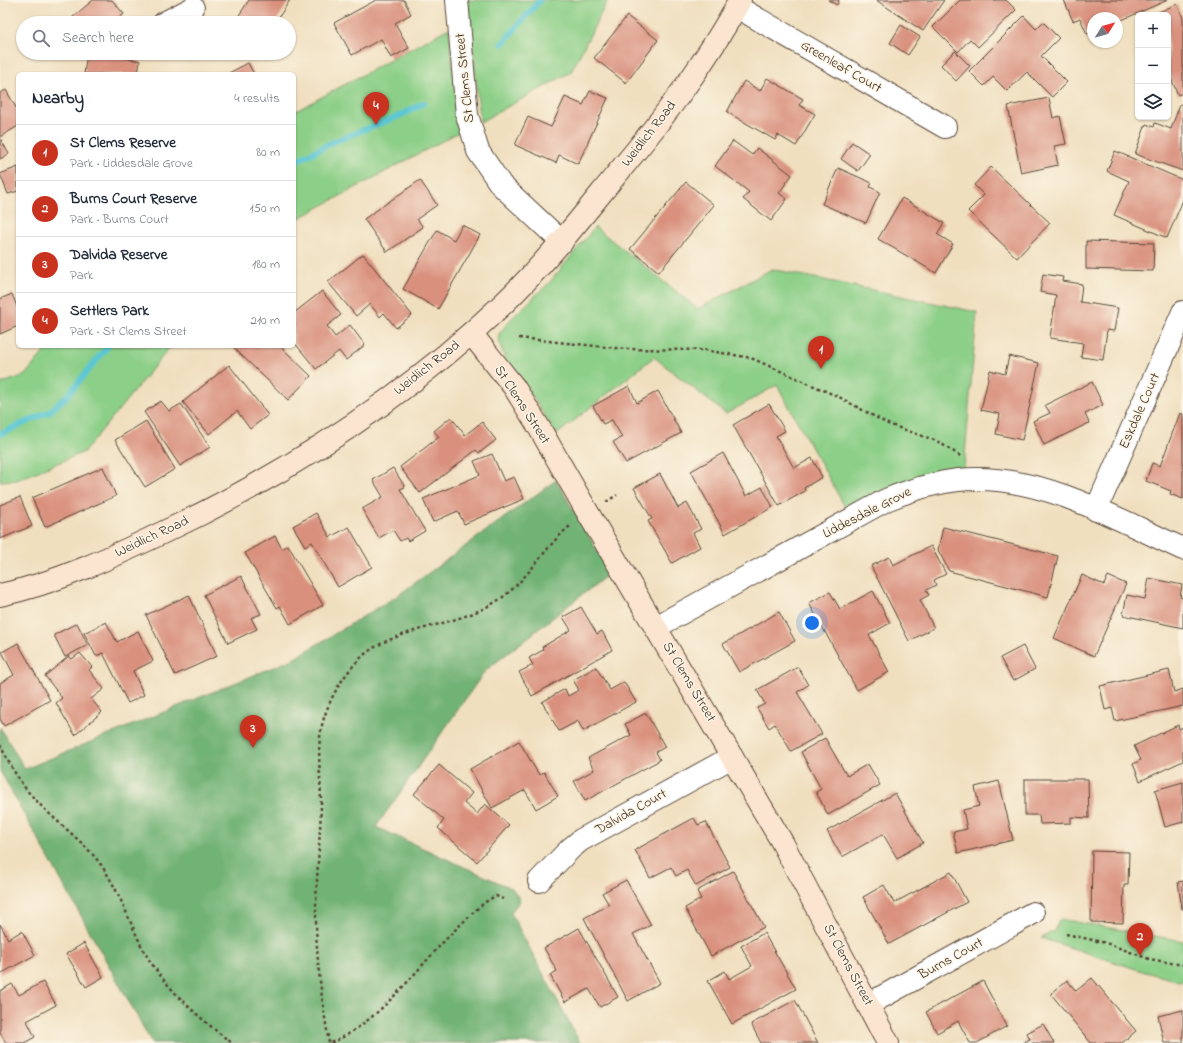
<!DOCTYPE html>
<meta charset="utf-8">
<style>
:root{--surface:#fff;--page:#f2f2f3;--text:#1f2937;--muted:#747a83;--line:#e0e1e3;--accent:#c8321e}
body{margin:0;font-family:"Indie Flower",sans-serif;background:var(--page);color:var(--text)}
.controls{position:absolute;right:12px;top:12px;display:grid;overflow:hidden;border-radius:6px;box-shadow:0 1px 3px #0004}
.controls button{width:36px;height:36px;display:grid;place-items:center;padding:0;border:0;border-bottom:1px solid var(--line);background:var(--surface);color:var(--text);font:20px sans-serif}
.compass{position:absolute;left:1087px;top:12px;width:36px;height:36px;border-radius:50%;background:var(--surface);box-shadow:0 1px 3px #0004;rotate:53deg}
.you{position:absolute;left:812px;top:623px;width:14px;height:14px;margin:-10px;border:3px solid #fff;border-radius:50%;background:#1a73e8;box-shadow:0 0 0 6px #1a73e833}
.badge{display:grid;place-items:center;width:26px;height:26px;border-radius:50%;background:var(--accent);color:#fff;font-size:13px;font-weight:700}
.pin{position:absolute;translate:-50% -33px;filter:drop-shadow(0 1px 2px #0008)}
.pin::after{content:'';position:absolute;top:21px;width:14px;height:12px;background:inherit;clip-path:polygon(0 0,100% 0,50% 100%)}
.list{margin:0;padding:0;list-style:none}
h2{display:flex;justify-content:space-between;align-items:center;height:52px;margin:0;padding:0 16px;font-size:17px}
h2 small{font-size:13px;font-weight:400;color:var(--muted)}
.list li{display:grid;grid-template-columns:26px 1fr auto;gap:12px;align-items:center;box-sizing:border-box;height:56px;padding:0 16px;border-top:1px solid var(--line)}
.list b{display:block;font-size:15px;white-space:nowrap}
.list p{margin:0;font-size:13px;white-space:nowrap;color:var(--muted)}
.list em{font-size:13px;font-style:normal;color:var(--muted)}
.icon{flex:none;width:22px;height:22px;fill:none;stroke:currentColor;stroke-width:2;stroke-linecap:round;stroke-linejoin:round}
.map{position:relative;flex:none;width:1183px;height:1043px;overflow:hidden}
.search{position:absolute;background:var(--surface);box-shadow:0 1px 3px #0004;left:16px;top:16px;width:280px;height:44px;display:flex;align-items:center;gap:10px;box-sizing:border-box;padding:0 14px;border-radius:22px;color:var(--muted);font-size:15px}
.panel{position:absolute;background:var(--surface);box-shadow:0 1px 3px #0004;left:16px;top:72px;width:280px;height:276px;border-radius:6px}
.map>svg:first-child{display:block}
</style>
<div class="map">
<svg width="1183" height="1043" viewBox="0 0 1183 1043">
<rect width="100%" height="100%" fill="#fcf5e5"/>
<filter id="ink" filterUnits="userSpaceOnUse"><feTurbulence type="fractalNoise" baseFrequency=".025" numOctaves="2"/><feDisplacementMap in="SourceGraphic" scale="8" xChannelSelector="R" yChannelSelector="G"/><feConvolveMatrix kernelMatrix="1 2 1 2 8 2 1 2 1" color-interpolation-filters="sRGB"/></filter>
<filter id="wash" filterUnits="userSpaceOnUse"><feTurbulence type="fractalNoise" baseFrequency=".012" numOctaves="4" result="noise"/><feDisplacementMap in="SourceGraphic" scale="16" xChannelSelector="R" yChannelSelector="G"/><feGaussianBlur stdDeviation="0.9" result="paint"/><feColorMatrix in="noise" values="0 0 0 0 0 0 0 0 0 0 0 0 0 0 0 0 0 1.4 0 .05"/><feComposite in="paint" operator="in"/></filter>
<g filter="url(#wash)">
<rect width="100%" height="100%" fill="#f0dfbf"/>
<path fill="#8ccf88" stroke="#647c53" d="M 468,0 L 608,0 L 571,72 L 480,122 Z
M 449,28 L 459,132 L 294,221 L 294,112 Z
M 595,227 L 698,309 L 772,269 L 977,312 L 964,468 C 917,473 887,487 846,509 L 777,385 L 726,414 L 654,357 L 556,435 L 537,403 L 505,359 L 499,342 L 499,334 L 510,320 L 549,283 Z
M 49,346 L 171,346 L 84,452 L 17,480 L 0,481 L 0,384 L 25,375 Z
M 1060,919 L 1183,941 L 1183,982 L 1145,972 L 1041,938 L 1054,931 Z"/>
<path fill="#71b274" stroke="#566e49" d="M 556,480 L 610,573 L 485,671 L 376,827 L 513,889 L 520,900 L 511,913 L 580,1043 L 152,1043 L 0,771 L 0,727 L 25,769 L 293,659 L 397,596 Z"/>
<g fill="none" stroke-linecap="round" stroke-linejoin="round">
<path stroke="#5bc7d4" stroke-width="6" d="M 502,44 L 540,0
M 294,162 L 333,142 L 399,116 L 424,103
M 0,434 L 49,412 L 67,396 L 108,346"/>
</g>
<g id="blocks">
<path fill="#d9917e" d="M 93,0 L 112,0 L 124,14 L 113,23 L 66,23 Z
M 249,0 L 290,0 L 275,23 L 234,23 Z
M 376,0 L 404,0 L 411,14 L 395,23 L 409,48 L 391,58 L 381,39 L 352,55 L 334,23 Z
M 828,0 L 839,0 L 837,5 Z
M 876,0 L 944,0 L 923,31 Z
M 960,0 L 1006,0 L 1016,10 L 978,47 L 970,39 L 958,52 L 933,27 Z
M 1064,0 L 1168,0 L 1117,22 L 1117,18 L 1093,18 L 1093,32 L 1087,34 L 1080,18 L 1073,21 Z
M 1177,4 L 1183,18 L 1183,93 L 1178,95 L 1168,71 L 1168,15 L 1152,15 Z
M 627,16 L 658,40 L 626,83 L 594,58 Z
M 1024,16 L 1036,29 L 1043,22 L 1059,38 L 1041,56 L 1067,82 L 1052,97 L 1027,72 L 1007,91 L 993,77 L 984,86 L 969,71 Z
M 901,25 L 920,37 L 908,55 L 890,43 Z
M 955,51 L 970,66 L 956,81 L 941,65 Z
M 87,53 L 97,53 L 140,61 L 138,74 L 84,74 Z
M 248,63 L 254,74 L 227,74 Z
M 767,78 L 803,99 L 799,105 L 815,114 L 796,146 L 778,135 L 775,140 L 727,112 L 744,81 L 760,91 Z
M 6,90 L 18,111 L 18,126 L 0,137 L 0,93 Z
M 590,91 L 608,98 L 578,164 L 559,155 L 556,163 L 515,145 L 528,117 L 551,127 L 565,97 L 583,105 Z
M 1049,98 L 1053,118 L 1060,116 L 1066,144 L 1054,146 L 1058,165 L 1021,173 L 1008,106 Z
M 1180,104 L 1183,105 L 1183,171 L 1135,154 L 1146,124 L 1154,127 L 1155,123 L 1171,129 Z
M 0,138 L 9,154 L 0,159 Z
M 733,141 L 752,155 L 757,148 L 792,175 L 779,193 L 787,199 L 771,221 L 743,199 L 749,192 L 715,166 Z
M 852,142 L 870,154 L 858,171 L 841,159 Z
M 1115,151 L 1183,180 L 1183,200 L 1167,238 L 1114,215 L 1129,181 L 1107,171 Z
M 18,167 L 18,191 L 8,194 L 0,174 Z
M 991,167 L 1050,223 L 1017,258 L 968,211 L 984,195 L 974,185 Z
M 838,168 L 872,183 L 870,187 L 880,192 L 866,223 L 822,204 Z
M 420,180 L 437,205 L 417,219 L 423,227 L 387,252 L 364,219 Z
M 686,182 L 714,205 L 659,272 L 630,249 Z
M 902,198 L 944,223 L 937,234 L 953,244 L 936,273 L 878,239 Z
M 462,225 L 480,235 L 438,309 L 403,289 L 437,230 L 454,240 Z
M 1086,241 L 1154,243 L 1153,271 L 1086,269 Z
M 363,254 L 412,315 L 396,328 L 384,313 L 380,317 L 370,304 L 356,316 L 328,282 Z
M 1043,274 L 1063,277 L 1062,281 L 1082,284 L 1080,302 L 1118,308 L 1114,331 L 1107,330 L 1103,360 L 1081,357 L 1083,343 L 1050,338 L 1056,295 L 1040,292 Z
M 322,291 L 341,315 L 327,326 L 335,337 L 350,325 L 365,345 L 346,360 L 339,351 L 316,369 L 294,342 L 294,313 Z
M 12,294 L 18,309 L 18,326 L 0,334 L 0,299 Z
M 232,346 L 280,346 L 311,376 L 288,400 Z
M 1009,356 L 1039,363 L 1022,440 L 996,434 L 1000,414 L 981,410 L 990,370 L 1005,374 Z
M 229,365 L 268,415 L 250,429 L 237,411 L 209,434 L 183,402 Z
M 1092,382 L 1103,405 L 1085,414 L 1089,423 L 1044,445 L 1033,421 L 1050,413 L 1045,405 Z
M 629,386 L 637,403 L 658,391 L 681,433 L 626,463 L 613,442 L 622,437 L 612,420 L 603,424 L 593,406 Z
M 161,401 L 169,411 L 181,404 L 210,447 L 180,466 L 144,412 Z
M 769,404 L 785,431 L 776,436 L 794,468 L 812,458 L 822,477 L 804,488 L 805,491 L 779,506 L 733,425 Z
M 1180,413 L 1183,414 L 1183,499 L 1170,494 L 1171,491 L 1146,481 L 1152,463 L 1160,466 Z
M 451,417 L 465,435 L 482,422 L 496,440 L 479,453 L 476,450 L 420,493 L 400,467 L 439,437 L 434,431 Z
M 146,421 L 175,469 L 145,487 L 115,440 Z
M 723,453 L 746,496 L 762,487 L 773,507 L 725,534 L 691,471 Z
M 492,454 L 504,481 L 514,477 L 524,499 L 464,524 L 458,511 L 433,522 L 423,499 L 480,475 L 474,461 Z
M 103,467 L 116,496 L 45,527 L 32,498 Z
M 393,468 L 405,487 L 400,489 L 425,531 L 408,541 L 406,538 L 400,541 L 393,530 L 379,538 L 362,509 L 383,497 L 373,480 Z
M 660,474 L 678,508 L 687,503 L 701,529 L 693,533 L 700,547 L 672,563 L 648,521 L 652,519 L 634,488 Z
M 20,497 L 32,526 L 0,539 L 0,505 Z
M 316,513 L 330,537 L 349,527 L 372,567 L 338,587 L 312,542 L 305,546 L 293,526 Z
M 943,527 L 1058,556 L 1048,597 L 949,571 L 938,550 Z
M 275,536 L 282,549 L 288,545 L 323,605 L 290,624 L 280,606 L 277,608 L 245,553 Z
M 931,546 L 946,574 L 934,580 L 936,585 L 926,590 L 929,595 L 920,600 L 934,628 L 909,641 L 871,566 L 889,557 L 893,565 Z
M 1082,575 L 1104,585 L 1108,576 L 1126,584 L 1094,656 L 1054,638 Z
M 241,576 L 261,614 L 251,618 L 257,629 L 228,643 L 204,595 Z
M 1149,578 L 1182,585 L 1180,597 L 1183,598 L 1183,628 L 1123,615 L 1127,595 L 1145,599 Z
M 873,591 L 890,623 L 869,635 L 889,672 L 857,690 L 809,603 L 830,592 L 840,609 Z
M 189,595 L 217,656 L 175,675 L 146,615 Z
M 581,607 L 597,634 L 602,631 L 612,650 L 532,696 L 519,672 L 533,665 L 529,658 L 543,650 L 542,647 L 571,630 L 563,617 Z
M 779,612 L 795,641 L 739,672 L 723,644 Z
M 106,622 L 117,642 L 138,631 L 153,661 L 133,671 L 144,695 L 128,703 L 103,653 L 96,656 L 84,633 Z
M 77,623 L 88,645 L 65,657 L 54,635 Z
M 18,643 L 50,700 L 4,726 L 0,719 L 0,683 L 14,675 L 2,652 Z
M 1023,646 L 1035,669 L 1013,681 L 1000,658 Z
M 80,653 L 92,667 L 89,670 L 104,689 L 91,699 L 102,712 L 75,735 L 56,703 L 62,698 L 45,676 L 69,656 L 72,659 Z
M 596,667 L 610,690 L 624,682 L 636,702 L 583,731 L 578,721 L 559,731 L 542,702 L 565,689 L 568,696 L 579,690 L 573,680 Z
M 798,667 L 808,685 L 797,692 L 822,734 L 791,751 L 775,724 L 769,728 L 757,708 L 765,704 L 757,690 Z
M 1169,670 L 1174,692 L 1183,689 L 1183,706 L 1115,721 L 1112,708 L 1105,710 L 1100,686 Z
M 646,713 L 665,747 L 656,752 L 660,760 L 585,801 L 574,781 L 594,770 L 588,758 L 631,735 L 625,724 Z
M 1178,725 L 1179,729 L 1183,727 L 1183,761 L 1140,781 L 1133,764 L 1141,760 L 1134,746 Z
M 825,738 L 847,776 L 868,764 L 880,785 L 828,815 L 816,792 L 821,789 L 801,752 Z
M 519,741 L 539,775 L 544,772 L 558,796 L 536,809 L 525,790 L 492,808 L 470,769 Z
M 439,765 L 472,793 L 464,803 L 477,814 L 485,804 L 509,825 L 477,862 L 438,828 L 444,820 L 414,794 Z
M 1025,779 L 1088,779 L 1089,818 L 1071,817 L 1071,823 L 1040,824 L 1039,815 L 1025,815 Z
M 999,781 L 1013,840 L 958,853 L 953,832 L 967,829 L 963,810 L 979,806 L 975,787 Z
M 1183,782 L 1183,822 L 1165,827 L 1155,790 Z
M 895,793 L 923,843 L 897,858 L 883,834 L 842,857 L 827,831 Z
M 694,818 L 698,825 L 706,822 L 730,867 L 696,886 L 687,870 L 676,876 L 671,867 L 650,878 L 635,850 Z
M 1092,851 L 1129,852 L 1128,885 L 1124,885 L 1123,923 L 1091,922 Z
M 733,871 L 764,927 L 711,956 L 685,908 L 701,899 L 697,891 Z
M 951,872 L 967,902 L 889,944 L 863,897 L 884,885 L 894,903 Z
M 626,880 L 651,925 L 633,934 L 660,983 L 628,1001 L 584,918 L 609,905 L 602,893 Z
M 1183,881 L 1183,909 L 1182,909 L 1178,882 Z
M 0,924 L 8,939 L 22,931 L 35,955 L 0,974 Z
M 579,928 L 618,997 L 600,1007 L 589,989 L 565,1002 L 550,975 L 557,971 L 544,948 Z
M 764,933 L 796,989 L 732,1024 L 708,981 L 725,971 L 729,979 L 752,966 L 741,946 Z
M 84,943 L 103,977 L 86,987 L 66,954 Z
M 1092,978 L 1136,1031 L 1122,1043 L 1091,1043 L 1051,994 L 1067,980 L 1076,991 Z
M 983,981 L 1007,1026 L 977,1043 L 970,1043 L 958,1021 L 937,1033 L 926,1012 Z
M 43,982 L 56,1005 L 27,1021 L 35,1037 L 24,1043 L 6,1043 L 0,1032 L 0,991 L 12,984 L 19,995 Z
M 795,1000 L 818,1043 L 761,1043 L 751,1024 Z
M 1183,1010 L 1183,1043 L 1164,1043 L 1158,1016 Z
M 1043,1024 L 1054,1043 L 1022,1043 L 1030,1039 L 1027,1033 Z"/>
</g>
</g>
<g filter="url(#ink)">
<use href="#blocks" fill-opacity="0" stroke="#564536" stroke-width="1"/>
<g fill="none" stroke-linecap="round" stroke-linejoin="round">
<defs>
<path id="street" d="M 457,0 L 467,115 L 478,151 L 501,185 L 562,242
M 737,7 L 945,127
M 164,23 L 193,8
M 1096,510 L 1183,312
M 656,627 L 886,500 C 915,488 946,479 977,479 C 1049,479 1119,520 1183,549
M 539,881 L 570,849 L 581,840 L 732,757
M 869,1004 L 1033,913"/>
<path id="secondary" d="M 471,333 L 514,387 L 540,429 L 588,513 L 782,842 L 888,1043
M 0,595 C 57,583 112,557 164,532 C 287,474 405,397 503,304 C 545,264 580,219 616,175 C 662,120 706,63 740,0"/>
</defs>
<use href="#street" stroke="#564536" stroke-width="24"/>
<use href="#secondary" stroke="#564536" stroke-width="24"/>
<path stroke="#564536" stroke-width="2.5" stroke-dasharray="3 3" stroke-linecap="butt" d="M 519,338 L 625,349 L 705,350 L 751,358 L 839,397 L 888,424 L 937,441 L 962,457
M 606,502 L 617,495
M 0,745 C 9,762 18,781 32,796 C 53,820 79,837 99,862 C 119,889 129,922 144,951 C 163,986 200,1019 232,1043
M 1066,934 L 1106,943 L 1149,959 L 1183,965
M 329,1043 C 322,1001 316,959 316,916 C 316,879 320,842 321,805 C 321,780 317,754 321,730 C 326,703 344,672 365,654 C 397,628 455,626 492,604 C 527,584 541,550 570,526
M 331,1043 C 384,1019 417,967 458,927 C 469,917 482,902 496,896 L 503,899"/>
<use href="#street" stroke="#fff" stroke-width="22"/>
<use href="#secondary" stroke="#fce5d0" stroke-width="22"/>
</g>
</g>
<g text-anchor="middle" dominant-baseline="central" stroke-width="3" stroke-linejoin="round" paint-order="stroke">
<g font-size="14" fill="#3b2a1e" stroke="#fcf5e5">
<text transform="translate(841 67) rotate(30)">Greenleaf Court</text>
<text transform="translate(465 78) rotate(-96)">St Clems Street</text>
<text transform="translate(649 134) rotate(-52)">Weidlich Road</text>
<text transform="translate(427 368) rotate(-38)">Weidlich Road</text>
<text transform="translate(522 405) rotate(57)">St Clems Street</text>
<text transform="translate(1140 411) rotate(-66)">Eskdale Court</text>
<text transform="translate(867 513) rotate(-27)">Liddesdale Grove</text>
<text transform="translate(152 537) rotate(-25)">Weidlich Road</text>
<text transform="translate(689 682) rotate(59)">St Clems Street</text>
<text transform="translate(631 812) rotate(-29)">Dalvida Court</text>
<text transform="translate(951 959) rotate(-29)">Burns Court</text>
<text transform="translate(848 965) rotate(62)">St Clems Street</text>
</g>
</g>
</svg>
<div class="controls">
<button>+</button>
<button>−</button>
<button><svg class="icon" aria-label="layers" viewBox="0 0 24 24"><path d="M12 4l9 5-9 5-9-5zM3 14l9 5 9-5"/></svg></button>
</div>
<svg class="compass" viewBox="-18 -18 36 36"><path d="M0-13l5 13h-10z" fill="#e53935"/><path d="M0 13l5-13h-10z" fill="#747a83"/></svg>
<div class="you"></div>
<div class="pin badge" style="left:821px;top:369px">1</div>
<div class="pin badge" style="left:1140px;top:956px">2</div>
<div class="pin badge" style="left:253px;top:748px">3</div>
<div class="pin badge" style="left:376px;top:125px">4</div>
<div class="search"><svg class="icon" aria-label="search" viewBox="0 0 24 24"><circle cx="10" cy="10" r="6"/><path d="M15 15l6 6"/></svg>Search here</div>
<section class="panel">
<h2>Nearby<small>4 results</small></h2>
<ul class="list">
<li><span class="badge">1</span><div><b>St Clems Reserve</b><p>Park · Liddesdale Grove</p></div><em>80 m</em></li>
<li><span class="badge">2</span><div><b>Burns Court Reserve</b><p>Park · Burns Court</p></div><em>150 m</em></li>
<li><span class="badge">3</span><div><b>Dalvida Reserve</b><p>Park</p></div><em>180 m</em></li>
<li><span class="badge">4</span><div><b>Settlers Park</b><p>Park · St Clems Street</p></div><em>210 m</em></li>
</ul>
</section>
</div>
